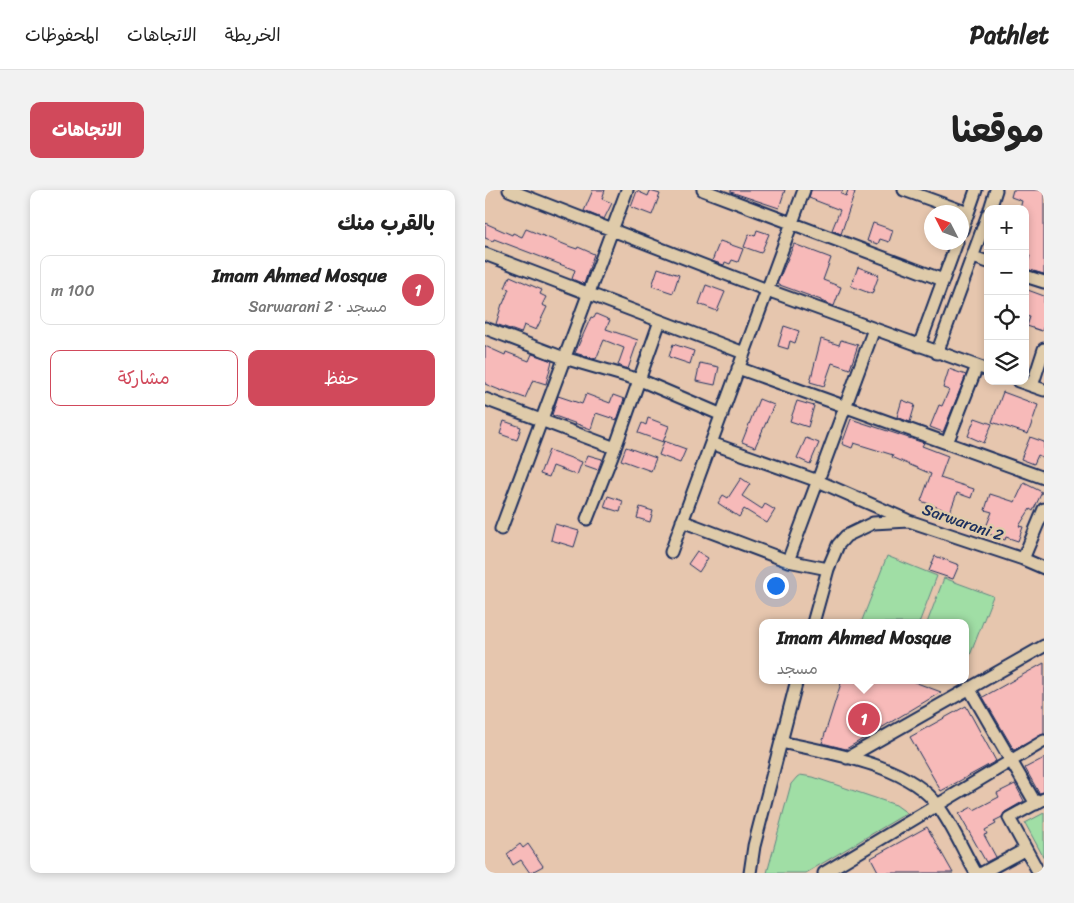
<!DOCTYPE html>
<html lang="ar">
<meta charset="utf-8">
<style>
:root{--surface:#fff;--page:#f2f2f2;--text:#222;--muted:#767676;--line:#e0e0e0;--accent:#d1495b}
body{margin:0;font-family:Sriracha,"Playpen Sans Arabic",sans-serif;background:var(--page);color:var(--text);direction:rtl}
.controls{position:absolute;right:15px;top:15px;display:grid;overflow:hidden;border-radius:10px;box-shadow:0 2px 8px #0003}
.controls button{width:45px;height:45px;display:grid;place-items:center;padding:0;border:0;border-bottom:1px solid var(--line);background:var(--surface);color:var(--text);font:25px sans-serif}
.compass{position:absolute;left:439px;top:15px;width:45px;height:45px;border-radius:50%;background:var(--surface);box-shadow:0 2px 8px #0003;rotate:312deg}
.you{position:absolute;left:290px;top:395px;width:18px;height:18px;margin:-12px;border:4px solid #fff;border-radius:50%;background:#1a73e8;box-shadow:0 0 0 8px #1a73e833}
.badge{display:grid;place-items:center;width:32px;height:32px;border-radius:50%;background:var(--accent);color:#fff;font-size:16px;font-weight:700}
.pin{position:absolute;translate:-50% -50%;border:2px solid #fff;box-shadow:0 1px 5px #0006}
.popup{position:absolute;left:274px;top:429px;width:210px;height:65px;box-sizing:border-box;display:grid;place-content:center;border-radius:10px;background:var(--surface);filter:drop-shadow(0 1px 4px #0005);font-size:16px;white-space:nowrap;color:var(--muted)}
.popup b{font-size:19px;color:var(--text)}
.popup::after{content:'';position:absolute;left:50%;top:100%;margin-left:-10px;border:10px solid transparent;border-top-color:var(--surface)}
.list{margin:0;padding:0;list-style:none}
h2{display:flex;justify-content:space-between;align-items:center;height:65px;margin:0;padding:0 20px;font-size:21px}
h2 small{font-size:16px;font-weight:400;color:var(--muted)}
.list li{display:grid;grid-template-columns:32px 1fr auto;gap:15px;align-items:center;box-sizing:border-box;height:70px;margin:0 10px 10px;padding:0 10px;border:1px solid var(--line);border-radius:10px}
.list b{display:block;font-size:19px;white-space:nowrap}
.list p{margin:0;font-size:16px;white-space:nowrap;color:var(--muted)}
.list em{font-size:16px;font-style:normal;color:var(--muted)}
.actions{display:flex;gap:10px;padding:15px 20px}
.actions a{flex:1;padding:11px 0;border:1px solid var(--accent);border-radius:10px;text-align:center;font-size:18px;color:var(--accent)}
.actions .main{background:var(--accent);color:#fff}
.icon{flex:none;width:28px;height:28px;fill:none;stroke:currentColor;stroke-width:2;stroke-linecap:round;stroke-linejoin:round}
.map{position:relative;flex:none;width:559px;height:683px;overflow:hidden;direction:ltr;border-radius:10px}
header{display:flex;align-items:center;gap:30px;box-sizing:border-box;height:70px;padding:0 25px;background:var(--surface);border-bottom:1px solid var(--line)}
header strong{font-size:24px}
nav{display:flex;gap:28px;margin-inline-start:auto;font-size:18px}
.intro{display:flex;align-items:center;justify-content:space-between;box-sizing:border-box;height:120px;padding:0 30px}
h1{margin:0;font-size:35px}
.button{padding:12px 22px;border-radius:10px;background:var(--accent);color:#fff;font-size:18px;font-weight:700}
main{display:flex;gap:30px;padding:0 30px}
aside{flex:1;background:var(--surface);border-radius:10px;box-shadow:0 2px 8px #0003}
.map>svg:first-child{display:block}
</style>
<header>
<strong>Pathlet</strong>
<nav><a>الخريطة</a><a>الاتجاهات</a><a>المحفوظات</a></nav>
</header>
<div class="intro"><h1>موقعنا</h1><a class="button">الاتجاهات</a></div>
<main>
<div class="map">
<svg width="559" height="683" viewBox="0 0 559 683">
<rect width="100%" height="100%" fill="#e6c6ae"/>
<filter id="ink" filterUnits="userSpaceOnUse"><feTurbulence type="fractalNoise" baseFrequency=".02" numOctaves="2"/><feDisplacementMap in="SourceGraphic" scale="10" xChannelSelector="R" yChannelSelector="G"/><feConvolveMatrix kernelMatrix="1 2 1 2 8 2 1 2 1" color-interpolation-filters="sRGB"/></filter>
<g filter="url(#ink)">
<path fill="#a0dea5" stroke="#5e8682" d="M 402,366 L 452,386 L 434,433 L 376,433 Z
M 459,388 L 508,406 L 480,478 L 480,433 L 442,433 Z
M 315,585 L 328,587 L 411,615 L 422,623 L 321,683 L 282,683 L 306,594 L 312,587 Z
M 559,623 L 559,668 L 540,633 Z"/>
<path fill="#f7bab9" stroke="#1b2f5e" d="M 108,0 L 120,0 L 117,9 L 127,13 L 119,29 L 99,21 Z
M 246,0 L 300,0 L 294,18 L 246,2 Z
M 326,0 L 358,0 L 356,4 L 361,6 L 363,0 L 370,2 L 356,44 L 347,40 L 355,20 L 324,8 Z
M 528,0 L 559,0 L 559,84 L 541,79 L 545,66 L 540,64 L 540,19 L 535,19 L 537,11 L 526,7 Z
M 152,1 L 163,6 L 165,1 L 175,4 L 167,25 L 146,17 Z
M 0,33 L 27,45 L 28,43 L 37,47 L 41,39 L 86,57 L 92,59 L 93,57 L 109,64 L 99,94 L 87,89 L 90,80 L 9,49 L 8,51 L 0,48 Z
M 388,33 L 408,40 L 404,52 L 395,49 L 393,54 L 382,51 Z
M 272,40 L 284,44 L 276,63 L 259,57 L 264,44 L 270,46 Z
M 235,51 L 258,59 L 253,72 L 247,70 L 245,74 L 240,72 L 239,75 L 227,71 Z
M 309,54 L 346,68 L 338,90 L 356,97 L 349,116 L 336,111 L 336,110 L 292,94 Z
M 373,77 L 394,85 L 387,104 L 366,96 Z
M 173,78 L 194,85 L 188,103 L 167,96 Z
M 25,86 L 57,100 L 55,104 L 61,107 L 57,115 L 62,117 L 51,140 L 39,135 L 36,143 L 11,134 L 17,114 L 18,114 L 24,99 L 20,98 Z
M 221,95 L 240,102 L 232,121 L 214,114 Z
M 540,99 L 559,106 L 559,135 L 557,141 L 542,136 L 545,127 L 540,126 Z
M 111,124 L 125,130 L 121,139 L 153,150 L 143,179 L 133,175 L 139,158 L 119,150 L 111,169 L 90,163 L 106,127 L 109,128 Z
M 299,136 L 314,141 L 310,153 L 305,151 L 303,159 L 293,156 Z
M 336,149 L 354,155 L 356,150 L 373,155 L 365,179 L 347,173 L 339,196 L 325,192 Z
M 188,154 L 209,161 L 205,174 L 184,167 Z
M 0,156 L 20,165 L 21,162 L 44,171 L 47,164 L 67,171 L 61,194 L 48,190 L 40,208 L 18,200 L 17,201 L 0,194 Z
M 215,173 L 234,177 L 230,195 L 211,191 Z
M 464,179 L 481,185 L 458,242 L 445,237 L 454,215 L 457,216 L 464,200 L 458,198 Z
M 518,202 L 553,215 L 543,244 L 507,232 Z
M 101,204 L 125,213 L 128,205 L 139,209 L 132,230 L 111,223 L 106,239 L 67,225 L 73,206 L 97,214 Z
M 274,209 L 289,215 L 270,257 L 257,252 Z
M 417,210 L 430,215 L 425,232 L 412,227 Z
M 312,211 L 329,216 L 323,237 L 305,231 Z
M 163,228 L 184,236 L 178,252 L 153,243 L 157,233 L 161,235 Z
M 490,228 L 507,234 L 499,253 L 483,246 Z
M 366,229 L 439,253 L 437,256 L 463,266 L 455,288 L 489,299 L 486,308 L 472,303 L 465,322 L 436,311 L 446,284 L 407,267 L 408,265 L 369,253 L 367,258 L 357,254 Z
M 19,231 L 36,237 L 32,250 L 15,244 Z
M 545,247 L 559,252 L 559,268 L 553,265 L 549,274 L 536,269 Z
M 321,248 L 334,253 L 325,274 L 312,268 Z
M 179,251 L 201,259 L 195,273 L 174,265 Z
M 141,257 L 171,268 L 166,281 L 136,270 Z
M 64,260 L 97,272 L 92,285 L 68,276 L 64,287 L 55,284 Z
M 103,265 L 117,269 L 113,280 L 99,275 Z
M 256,288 L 265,294 L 257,306 L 277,319 L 280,314 L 290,320 L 282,333 L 259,319 L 254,327 L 233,313 L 238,305 L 243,308 Z
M 539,293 L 557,302 L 548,321 L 545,319 L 534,336 L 538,337 L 533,351 L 521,347 L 520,350 L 499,342 L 507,322 L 500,320 L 505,304 L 530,312 Z
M 123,306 L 138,311 L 135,322 L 119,317 Z
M 155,317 L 168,321 L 165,332 L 152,328 Z
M 70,334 L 94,341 L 89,357 L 66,350 Z
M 212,361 L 223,368 L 214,382 L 203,374 Z
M 450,366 L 474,375 L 468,389 L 444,381 Z
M 559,473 L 559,544 L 529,560 L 498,507 Z
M 357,490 L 424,490 L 456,502 L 361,559 L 337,553 Z
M 481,516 L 511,571 L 456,601 L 425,547 Z
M 559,568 L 559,602 L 554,603 L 540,578 Z
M 530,594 L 539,611 L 520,622 L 517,627 L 509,631 L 511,634 L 500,640 L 502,644 L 499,645 L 511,667 L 501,672 L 474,624 L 487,617 L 489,620 L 514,607 L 512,603 Z
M 442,637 L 468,683 L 394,683 L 386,668 Z
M 35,654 L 38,658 L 43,654 L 58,676 L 45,683 L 36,670 L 28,675 L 22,664 Z"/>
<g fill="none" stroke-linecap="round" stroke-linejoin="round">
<defs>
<path id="minor" d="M 24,0 L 282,100 L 503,180
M 218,0 L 458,90
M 419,0 L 483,23
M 505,19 L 511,0
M 477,40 L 491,0
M 0,64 L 259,163
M 488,67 L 503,72
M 540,86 L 559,92
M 0,138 L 79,168 L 155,190 L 237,225
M 434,156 L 472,52
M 452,163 L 503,24
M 253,178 L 559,288
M 533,191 L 559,200
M 547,196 L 559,159
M 0,209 L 130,258
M 226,253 L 333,291 L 422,330
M 462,253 L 492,176
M 102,329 L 130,258 L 175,131
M 197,331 L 303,371 L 343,379
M 16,339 L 142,0
M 186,362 L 319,0
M 538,369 L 559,319
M 303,371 L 389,139
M 328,433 L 343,379 L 353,355 L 361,346 L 388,333 L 424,331 L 538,369 L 559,378
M 484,498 L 551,614
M 296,552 C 343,563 424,574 453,616 C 468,636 478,661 491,683
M 362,568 L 559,456
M 265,683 L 269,656 L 312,490
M 339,683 L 559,551
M 497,683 L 541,659
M 554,683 L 524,628 L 559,609"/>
</defs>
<use href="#minor" stroke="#1b2f5e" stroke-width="15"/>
<use href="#minor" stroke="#dfcbaa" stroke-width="11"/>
</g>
</g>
<g text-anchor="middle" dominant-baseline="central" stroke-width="5" stroke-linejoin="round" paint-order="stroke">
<g font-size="16" fill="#1b2f5e" stroke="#dfcbaa">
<text transform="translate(478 332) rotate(19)">Sarwarani 2</text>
</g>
</g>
</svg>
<div class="controls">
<button>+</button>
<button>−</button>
<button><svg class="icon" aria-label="locate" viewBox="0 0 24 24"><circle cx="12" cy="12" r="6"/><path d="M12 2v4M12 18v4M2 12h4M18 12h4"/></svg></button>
<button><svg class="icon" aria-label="layers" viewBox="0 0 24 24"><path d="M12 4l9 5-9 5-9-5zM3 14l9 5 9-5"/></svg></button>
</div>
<svg class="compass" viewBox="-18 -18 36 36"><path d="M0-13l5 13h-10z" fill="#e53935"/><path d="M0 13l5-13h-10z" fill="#767676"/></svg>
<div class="you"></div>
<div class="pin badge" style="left:379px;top:529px">1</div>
<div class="popup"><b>Imam Ahmed Mosque</b>مسجد</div>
</div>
<aside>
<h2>بالقرب منك<small></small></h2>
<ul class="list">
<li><span class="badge">1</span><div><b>Imam Ahmed Mosque</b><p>مسجد · Sarwarani 2</p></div><em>100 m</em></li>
</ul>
<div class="actions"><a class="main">حفظ</a><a>مشاركة</a></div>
</aside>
</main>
